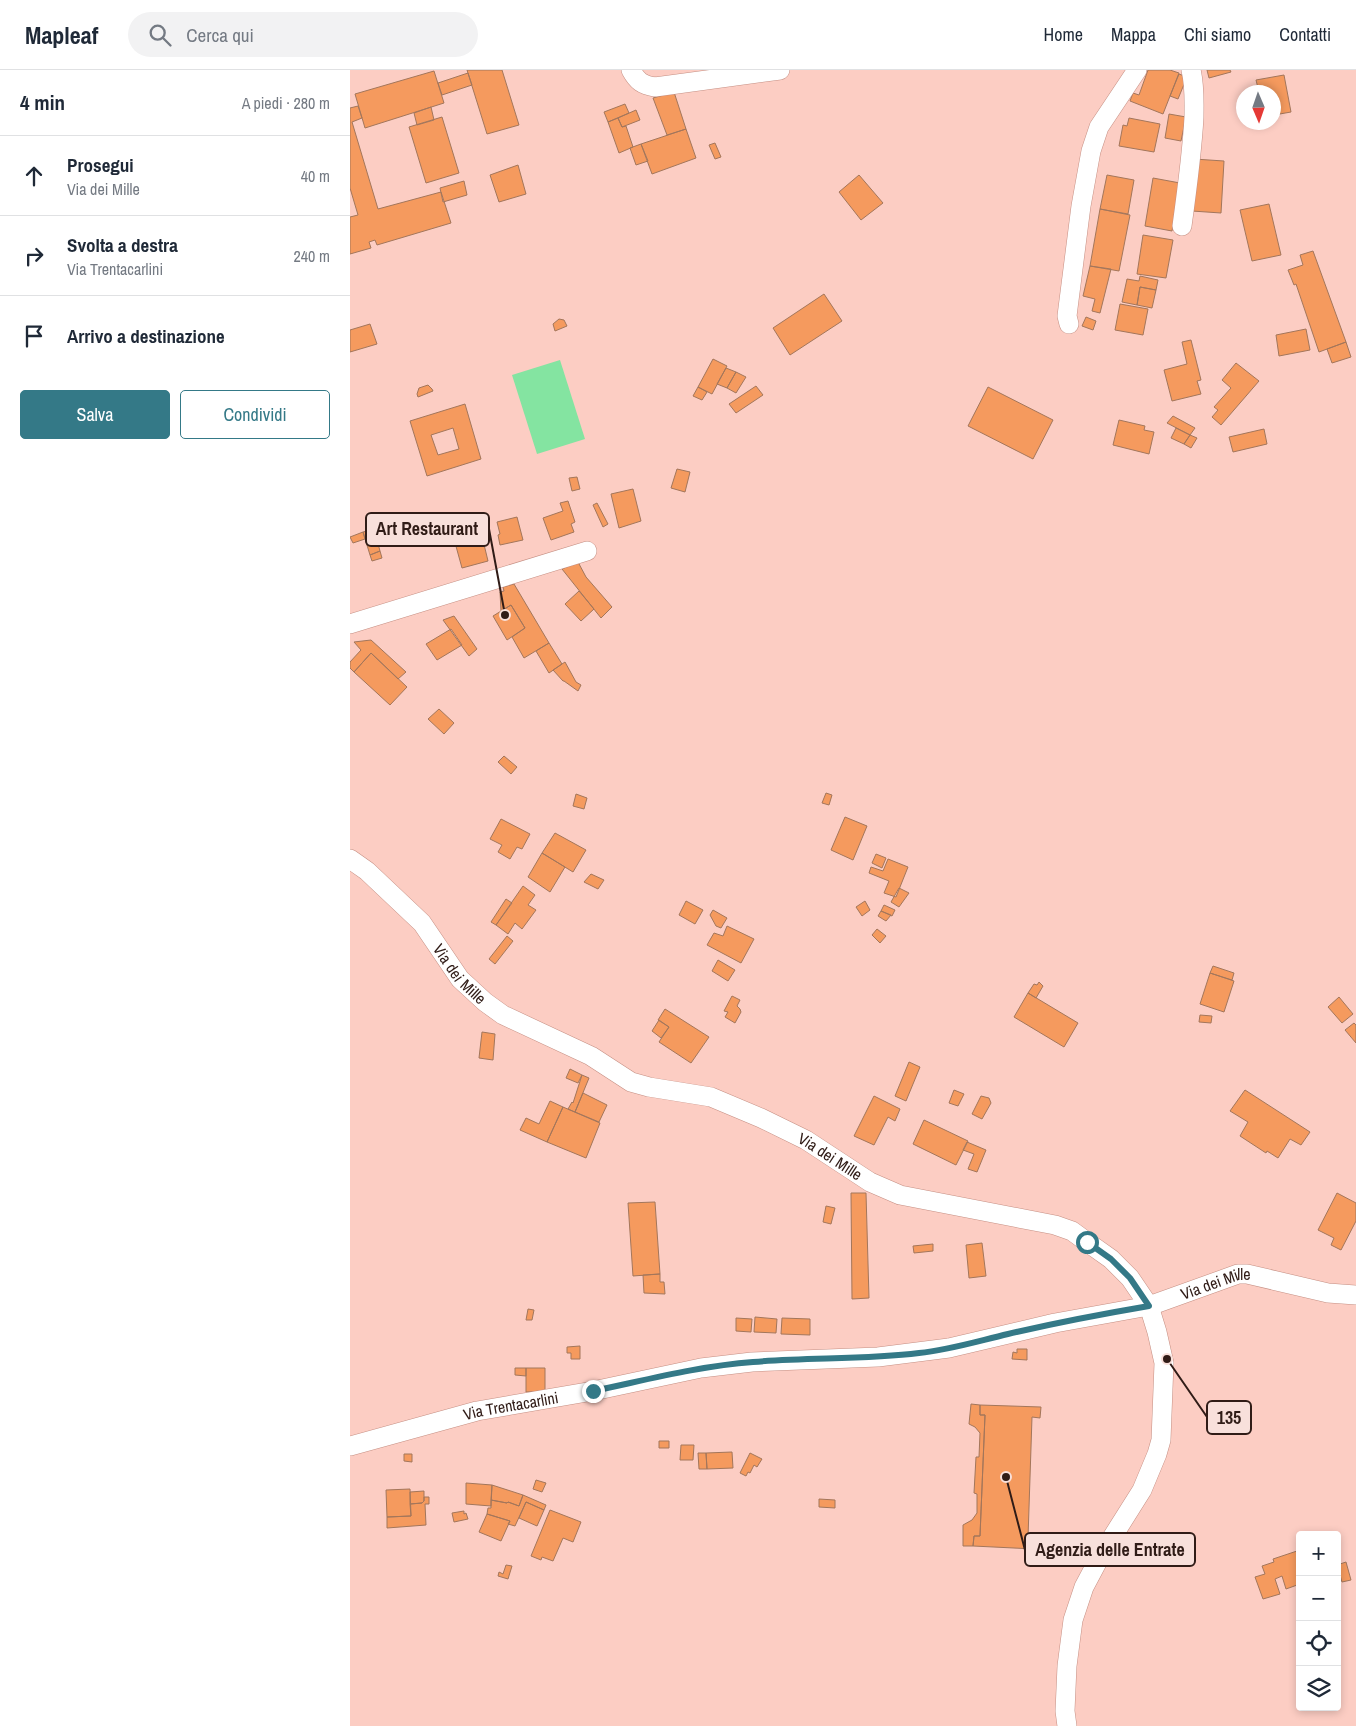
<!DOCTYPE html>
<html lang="it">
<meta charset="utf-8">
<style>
:root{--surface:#fff;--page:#f2f2f3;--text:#1f2937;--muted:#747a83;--line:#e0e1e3;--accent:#347987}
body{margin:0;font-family:"Archivo Narrow",sans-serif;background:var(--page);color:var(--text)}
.controls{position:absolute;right:15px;bottom:15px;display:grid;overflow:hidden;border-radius:5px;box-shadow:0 2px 8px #0003}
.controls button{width:45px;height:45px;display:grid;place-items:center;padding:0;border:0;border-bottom:1px solid var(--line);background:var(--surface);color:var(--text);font:25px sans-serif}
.compass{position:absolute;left:886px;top:15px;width:45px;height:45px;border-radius:50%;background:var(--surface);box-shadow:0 2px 8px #0003;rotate:178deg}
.stop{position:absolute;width:15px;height:15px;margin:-11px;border:4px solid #347987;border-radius:50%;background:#fff}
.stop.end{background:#347987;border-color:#fff;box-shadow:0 1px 5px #0008}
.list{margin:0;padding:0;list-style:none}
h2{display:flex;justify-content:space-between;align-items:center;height:65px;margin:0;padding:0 20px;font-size:21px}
h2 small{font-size:16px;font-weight:400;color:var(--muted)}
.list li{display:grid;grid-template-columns:32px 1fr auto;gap:15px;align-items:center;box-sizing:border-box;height:80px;padding:0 20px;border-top:1px solid var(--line)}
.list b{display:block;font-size:19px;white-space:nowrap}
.list p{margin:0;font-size:16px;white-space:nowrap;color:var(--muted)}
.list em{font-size:16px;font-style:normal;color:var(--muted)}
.actions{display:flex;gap:10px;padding:15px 20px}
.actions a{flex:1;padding:11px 0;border:1px solid var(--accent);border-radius:5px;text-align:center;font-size:18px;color:var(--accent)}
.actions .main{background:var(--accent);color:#fff}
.icon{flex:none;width:28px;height:28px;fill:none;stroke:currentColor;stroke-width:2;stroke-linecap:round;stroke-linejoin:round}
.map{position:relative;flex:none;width:1006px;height:1656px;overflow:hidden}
header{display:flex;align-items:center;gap:30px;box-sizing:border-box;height:70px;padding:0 25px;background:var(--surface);border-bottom:1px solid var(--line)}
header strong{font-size:24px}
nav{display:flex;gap:28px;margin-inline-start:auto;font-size:18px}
.search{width:350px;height:45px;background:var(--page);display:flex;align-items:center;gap:12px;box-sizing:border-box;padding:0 18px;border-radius:28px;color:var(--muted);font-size:19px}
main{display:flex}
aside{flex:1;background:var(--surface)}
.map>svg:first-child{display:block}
</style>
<header>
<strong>Mapleaf</strong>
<div class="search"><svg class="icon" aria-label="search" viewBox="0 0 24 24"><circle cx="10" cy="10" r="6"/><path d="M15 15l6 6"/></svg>Cerca qui</div>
<nav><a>Home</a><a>Mappa</a><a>Chi siamo</a><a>Contatti</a></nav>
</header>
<main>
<aside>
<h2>4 min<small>A piedi · 280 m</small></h2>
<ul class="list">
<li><svg class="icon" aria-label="ahead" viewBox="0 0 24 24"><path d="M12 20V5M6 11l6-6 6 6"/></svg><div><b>Prosegui</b><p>Via dei Mille</p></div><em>40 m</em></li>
<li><svg class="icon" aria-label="right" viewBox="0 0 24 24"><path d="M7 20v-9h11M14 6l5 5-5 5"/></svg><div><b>Svolta a destra</b><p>Via Trentacarlini</p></div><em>240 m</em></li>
<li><svg class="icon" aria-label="arrive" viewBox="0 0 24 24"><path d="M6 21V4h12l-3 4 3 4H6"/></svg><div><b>Arrivo a destinazione</b></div></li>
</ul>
<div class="actions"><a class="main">Salva</a><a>Condividi</a></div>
</aside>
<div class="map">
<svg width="1006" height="1656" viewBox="0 0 1006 1656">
<rect width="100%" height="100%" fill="#fccdc3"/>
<path fill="#84e4a1" d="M 210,290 L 235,369 L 187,384 L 162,305 Z"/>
<path fill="#f59a5e" stroke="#a3765b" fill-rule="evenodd" d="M 117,0 L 152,0 L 169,55 L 137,64 Z
M 798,0 L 820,0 L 829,3 L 813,44 L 780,31 L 783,23 L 789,25 Z
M 857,0 L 880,0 L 881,2 L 859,8 Z
M 84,1 L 94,33 L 15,58 L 5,24 Z
M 118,3 L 122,15 L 92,25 L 88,13 Z
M 829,4 L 837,7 L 828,29 L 820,26 Z
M 934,5 L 941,42 L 924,45 L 924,22 L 909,22 L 906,10 Z
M 324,22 L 336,59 L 317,65 L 303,28 Z
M 275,34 L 279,43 L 258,52 L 254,42 Z
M 8,36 L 12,48 L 2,52 L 28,139 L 91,122 L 101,153 L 27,175 L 25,170 L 19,172 L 21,178 L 0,184 L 0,147 L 8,145 L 0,118 L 0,38 Z
M 81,37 L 84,50 L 67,55 L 64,43 Z
M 286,40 L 290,50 L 272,57 L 268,48 Z
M 819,44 L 836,47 L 831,71 L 815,68 Z
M 92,47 L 109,103 L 76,113 L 59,57 Z
M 268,48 L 272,57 L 276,56 L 283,77 L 269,83 L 258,52 Z
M 779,48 L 810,54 L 804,82 L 769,76 L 773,55 L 777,56 Z
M 336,59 L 346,88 L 302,104 L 291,74 Z
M 365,73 L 371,87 L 365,89 L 359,75 Z
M 291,74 L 298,91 L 286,95 L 280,78 Z
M 844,89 L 874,91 L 871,143 L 842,141 Z
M 168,95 L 176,124 L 149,132 L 140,105 Z
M 509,105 L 533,133 L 511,150 L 489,122 Z
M 757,105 L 784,110 L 778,144 L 750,139 Z
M 803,108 L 830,113 L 822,161 L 795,156 Z
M 114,111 L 117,125 L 93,132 L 90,118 Z
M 919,134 L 931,185 L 902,191 L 890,140 Z
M 750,139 L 780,145 L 769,201 L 740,196 Z
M 793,165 L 823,170 L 816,208 L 787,204 Z
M 963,181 L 996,272 L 969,282 L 946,214 L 944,215 L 938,200 L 953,195 L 950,185 Z
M 740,196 L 761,199 L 750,243 L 742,241 L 745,229 L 733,226 Z
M 790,206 L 808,210 L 806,220 L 790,217 L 787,235 L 772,232 L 777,209 L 789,211 Z
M 790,217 L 806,220 L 802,238 L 787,235 Z
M 474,224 L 492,251 L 440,285 L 423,258 Z
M 770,234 L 798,239 L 793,265 L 765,260 Z
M 736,247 L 746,251 L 743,260 L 732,256 Z
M 209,249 L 214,250 L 217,256 L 205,261 L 203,254 Z
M 20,254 L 27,274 L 0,282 L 0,260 Z
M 956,259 L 960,280 L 929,286 L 926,265 Z
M 841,270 L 851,310 L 847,311 L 851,324 L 822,331 L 814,300 L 837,294 L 832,272 Z
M 996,272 L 1001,287 L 982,293 L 977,279 Z
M 363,289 L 377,296 L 362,324 L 348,317 Z
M 886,293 L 909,311 L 871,355 L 862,347 L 868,340 L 864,337 L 881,318 L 872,310 Z
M 376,298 L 386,302 L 377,318 L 367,314 Z
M 386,302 L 396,307 L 386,323 L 377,318 Z
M 78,315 L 82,319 L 83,321 L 68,327 L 67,324 L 69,318 Z
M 406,316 L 413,325 L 386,343 L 379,334 Z
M 348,317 L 357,322 L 352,330 L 343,326 Z
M 638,317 L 703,350 L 683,389 L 618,356 Z
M 115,334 L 131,389 L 77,406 L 60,351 ZM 103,358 L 109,379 L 88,385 L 81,365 Z
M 823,346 L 845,358 L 840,365 L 817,353 Z
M 769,350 L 795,356 L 794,360 L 804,362 L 799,384 L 763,375 Z
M 826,358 L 840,365 L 834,374 L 821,368 Z
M 914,359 L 917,374 L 883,382 L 879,367 Z
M 840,365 L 847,368 L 841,378 L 834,374 Z
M 327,399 L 340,402 L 335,422 L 321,418 Z
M 227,407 L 230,419 L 222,421 L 219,408 Z
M 283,419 L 291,451 L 269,458 L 261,424 Z
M 218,431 L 225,452 L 221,454 L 224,462 L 201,470 L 193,448 L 213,441 L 210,433 Z
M 247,433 L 258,454 L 253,457 L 243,435 Z
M 167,447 L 173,470 L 150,475 L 148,465 L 150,464 L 147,452 Z
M 24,459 L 30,481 L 20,485 L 13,462 Z
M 13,462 L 15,469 L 3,473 L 0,467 Z
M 131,462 L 138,491 L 112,498 L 104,469 Z
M 30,481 L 32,488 L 22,491 L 20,485 Z
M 228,492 L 236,507 L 262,537 L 251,548 L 212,499 Z
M 164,514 L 199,573 L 174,588 L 162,567 L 175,558 L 161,535 L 151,541 L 150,522 L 154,521 L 153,517 Z
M 229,521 L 244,539 L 231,551 L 215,534 Z
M 161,535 L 175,558 L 157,570 L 143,546 Z
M 104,546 L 127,579 L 119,586 L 93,550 Z
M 101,559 L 112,575 L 87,590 L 76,574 Z
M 21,570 L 56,602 L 48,609 L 21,583 L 4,602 L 0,598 L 0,592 L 11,580 L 4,572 Z
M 199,573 L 212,594 L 199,603 L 186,581 Z
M 21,583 L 57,617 L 40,635 L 4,602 Z
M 215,592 L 226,612 L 231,615 L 228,621 L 214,611 L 213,611 L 203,600 Z
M 89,639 L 104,653 L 94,664 L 78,649 Z
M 154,686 L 167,697 L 161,704 L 148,692 Z
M 476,723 L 482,725 L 479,735 L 472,733 Z
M 226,724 L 237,728 L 234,739 L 223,736 Z
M 495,747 L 517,756 L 503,790 L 481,780 Z
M 151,749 L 180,764 L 172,779 L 167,777 L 160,789 L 148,782 L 152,775 L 140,769 Z
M 205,763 L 236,780 L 223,802 L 192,783 Z
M 192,783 L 215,797 L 200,822 L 178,807 Z
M 526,784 L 536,788 L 532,798 L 522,793 Z
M 538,789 L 558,797 L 546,827 L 534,823 L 539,811 L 519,803 L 521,797 L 533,801 Z
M 241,804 L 254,810 L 248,819 L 234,812 Z
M 173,816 L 185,825 L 178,835 L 186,840 L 172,859 L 165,853 L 158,864 L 146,855 Z
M 549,818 L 559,823 L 549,837 L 541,832 Z
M 156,829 L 162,833 L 146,855 L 141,852 Z
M 336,831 L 353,840 L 345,854 L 329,845 Z
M 515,831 L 520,840 L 512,846 L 506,837 Z
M 534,835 L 545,840 L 542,846 L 531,841 Z
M 363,840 L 377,848 L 371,858 L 366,856 L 360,845 Z
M 531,841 L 541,845 L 536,851 L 528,846 Z
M 377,856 L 404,869 L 391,893 L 357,875 L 364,863 L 373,866 Z
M 527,859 L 536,866 L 530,873 L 522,865 Z
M 157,866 L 163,871 L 145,894 L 139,889 Z
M 368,890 L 385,900 L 378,911 L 362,901 Z
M 863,896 L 884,903 L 882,910 L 860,903 Z
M 860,903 L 884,911 L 874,942 L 850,934 Z
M 689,912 L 693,916 L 686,928 L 678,923 L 684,914 L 687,915 Z
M 678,923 L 728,953 L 714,977 L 664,947 Z
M 382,926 L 390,930 L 387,936 L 390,939 L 391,942 L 385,953 L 375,947 L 378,942 L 374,941 Z
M 989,927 L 1003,944 L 992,953 L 978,937 Z
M 315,939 L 359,967 L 341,993 L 309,972 L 319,957 L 308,950 Z
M 850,945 L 862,946 L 861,953 L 849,952 Z
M 309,950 L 319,957 L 311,968 L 302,961 Z
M 1004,953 L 1006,955 L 1006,973 L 995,960 Z
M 132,962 L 145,964 L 143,990 L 129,988 Z
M 559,992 L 570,997 L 556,1031 L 545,1026 Z
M 220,999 L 232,1005 L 228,1013 L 216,1008 Z
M 232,1005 L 239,1008 L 225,1042 L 218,1039 L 222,1032 L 223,1033 Z
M 604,1020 L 614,1024 L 608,1036 L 599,1033 Z
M 895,1020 L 960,1062 L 951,1075 L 940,1069 L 928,1088 L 917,1081 L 916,1083 L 890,1066 L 898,1052 L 880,1041 Z
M 233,1023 L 257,1035 L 249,1052 L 225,1042 Z
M 524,1026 L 550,1039 L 545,1051 L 538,1047 L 524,1075 L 504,1066 Z
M 631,1026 L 639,1028 L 641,1033 L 632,1049 L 622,1044 Z
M 200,1031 L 213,1037 L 197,1072 L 170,1060 L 176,1048 L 189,1054 Z
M 213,1037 L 250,1053 L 236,1088 L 197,1072 Z
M 574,1050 L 618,1071 L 606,1095 L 563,1074 Z
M 617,1072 L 636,1080 L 627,1102 L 618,1099 L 624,1084 L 613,1080 Z
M 501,1123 L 516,1123 L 519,1228 L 502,1229 Z
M 987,1123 L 1006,1133 L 1006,1151 L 991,1180 L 981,1175 L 984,1168 L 968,1160 Z
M 305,1132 L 310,1204 L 283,1206 L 278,1133 Z
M 476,1136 L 485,1138 L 481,1154 L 473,1152 Z
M 632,1173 L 636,1206 L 619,1208 L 616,1175 Z
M 583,1174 L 583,1181 L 564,1183 L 563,1176 Z
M 310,1204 L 310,1212 L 314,1212 L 315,1224 L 294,1223 L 293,1205 Z
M 178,1239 L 184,1240 L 182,1250 L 176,1250 Z
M 405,1247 L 427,1249 L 426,1263 L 404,1262 Z
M 386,1248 L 402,1249 L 401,1262 L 386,1261 Z
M 432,1248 L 460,1249 L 460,1265 L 431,1264 Z
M 230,1276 L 230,1289 L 221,1289 L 221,1283 L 217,1283 L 217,1277 Z
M 667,1279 L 677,1279 L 677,1290 L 662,1289 L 663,1282 L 667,1283 Z
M 165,1298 L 176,1298 L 176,1306 L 165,1305 Z
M 176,1298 L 195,1298 L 195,1321 L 176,1322 Z
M 621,1334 L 630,1335 L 630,1345 L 635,1345 L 630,1466 L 624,1466 L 623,1476 L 613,1476 L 613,1455 L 622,1450 L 627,1443 L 627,1424 L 624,1423 L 626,1387 L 629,1387 L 630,1363 L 625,1357 L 619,1354 Z
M 630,1335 L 691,1337 L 690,1348 L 682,1347 L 678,1468 L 684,1468 L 684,1479 L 623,1476 L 624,1466 L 630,1466 L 635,1345 L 630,1345 Z
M 309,1371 L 319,1371 L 319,1378 L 309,1378 Z
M 331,1375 L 344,1375 L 343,1390 L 330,1390 Z
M 382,1382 L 383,1398 L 357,1399 L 356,1383 Z
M 348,1383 L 356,1383 L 357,1399 L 349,1399 Z
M 400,1383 L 412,1389 L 407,1397 L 404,1395 L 400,1403 L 398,1402 L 396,1406 L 390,1403 Z
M 54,1384 L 62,1384 L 62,1392 L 54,1391 Z
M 186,1410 L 196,1413 L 192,1422 L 183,1419 Z
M 116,1413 L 142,1415 L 141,1436 L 116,1434 Z
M 142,1415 L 173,1425 L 169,1436 L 158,1432 L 157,1433 L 141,1430 Z
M 60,1419 L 61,1446 L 37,1447 L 36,1420 Z
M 74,1421 L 74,1431 L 72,1433 L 60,1434 L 60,1422 Z
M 173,1425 L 196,1435 L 194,1440 L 176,1432 L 165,1456 L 158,1454 L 160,1451 L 137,1444 L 138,1438 L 141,1438 L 141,1430 L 157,1433 L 158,1432 L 169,1436 Z
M 74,1427 L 79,1427 L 79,1434 L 75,1434 L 76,1455 L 37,1458 L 37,1447 L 61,1446 L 60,1434 L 72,1433 L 74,1431 Z
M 469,1429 L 485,1430 L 485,1438 L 469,1437 Z
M 176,1432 L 194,1440 L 187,1456 L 169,1448 Z
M 200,1440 L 231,1452 L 223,1472 L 213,1468 L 203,1491 L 192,1487 L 191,1490 L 181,1486 Z
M 114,1441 L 114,1444 L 116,1443 L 118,1449 L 104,1452 L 102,1443 Z
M 137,1444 L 160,1451 L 151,1471 L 129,1462 Z
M 950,1480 L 950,1514 L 936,1519 L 932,1506 L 925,1509 L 930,1524 L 913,1529 L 905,1507 L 915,1504 L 912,1496 L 924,1492 L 923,1489 Z
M 996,1492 L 1001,1510 L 992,1512 L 987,1495 Z
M 156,1495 L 162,1496 L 158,1509 L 148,1506 L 149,1502 L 153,1504 Z"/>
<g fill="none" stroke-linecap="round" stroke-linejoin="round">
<defs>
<g id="minor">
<path d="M 281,0 C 287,11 292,15 305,17 L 430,0"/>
<path d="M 832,156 C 837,120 842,83 844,47 C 844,31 845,16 841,0"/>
<path d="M 719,254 L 717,246 L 731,136 L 741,81 L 749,57 L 787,0"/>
<path d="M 0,554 L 237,481"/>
<path id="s1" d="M 0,789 L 17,801 L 72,853 L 110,909 L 135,932 L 153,945 L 241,986 L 281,1012 L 299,1017 L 361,1027 L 411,1048 L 456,1070 L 520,1112 L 550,1125 L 705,1155 L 722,1161 L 737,1172 L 761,1189 L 780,1208 L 799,1236 L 807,1262 L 814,1293 L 811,1370 L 807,1384 L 792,1420 L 751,1485 L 734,1517 L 723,1550 L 717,1596 L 715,1641 L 717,1656"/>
<path id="s2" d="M 0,1376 L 127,1341 L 243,1321 L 351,1298 L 402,1292 L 528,1287 L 599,1278 L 705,1253 L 799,1236 L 888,1204 L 897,1204 L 978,1223 L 1006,1225"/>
</g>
</defs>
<use href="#minor" stroke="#c58f83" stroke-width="20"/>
<use href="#minor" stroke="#fff" stroke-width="19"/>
</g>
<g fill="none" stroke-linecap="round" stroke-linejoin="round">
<path stroke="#347987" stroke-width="6" d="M 243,1321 C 296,1310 349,1296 403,1292 C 458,1287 514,1290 569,1283 C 599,1280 628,1271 658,1264 C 705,1253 752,1244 799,1236 L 780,1208 L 761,1189 L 737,1172"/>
</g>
<g text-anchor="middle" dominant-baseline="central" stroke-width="5" stroke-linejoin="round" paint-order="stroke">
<g font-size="16" fill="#301c17" stroke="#f8e0db">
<text stroke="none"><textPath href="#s1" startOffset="160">Via dei Mille</textPath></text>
<text stroke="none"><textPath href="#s1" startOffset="580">Via dei Mille</textPath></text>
<text stroke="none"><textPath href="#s2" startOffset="884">Via dei Mille</textPath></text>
<text stroke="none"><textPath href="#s2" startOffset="166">Via Trentacarlini</textPath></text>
</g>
</g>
<path fill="none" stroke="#301c17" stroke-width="2" d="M155 545L139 459M817 1289L857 1347M656 1407L675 1480"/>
<g fill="#301c17" stroke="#f8e0db" stroke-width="2">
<circle cx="155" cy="545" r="5"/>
<circle cx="817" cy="1289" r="5"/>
<circle cx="656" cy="1407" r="5"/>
</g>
<g fill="#f8e0db" stroke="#301c17" stroke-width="2">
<rect x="16" y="443" width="123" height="33" rx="5"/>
<rect x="857" y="1331" width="44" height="33" rx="5"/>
<rect x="675" y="1463" width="170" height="33" rx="5"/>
</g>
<g font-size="18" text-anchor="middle" font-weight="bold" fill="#301c17">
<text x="77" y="465">Art Restaurant</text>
<text x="879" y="1354">135</text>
<text x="760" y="1486">Agenzia delle Entrate</text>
</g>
</svg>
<div class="controls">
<button>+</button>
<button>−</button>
<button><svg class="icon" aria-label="locate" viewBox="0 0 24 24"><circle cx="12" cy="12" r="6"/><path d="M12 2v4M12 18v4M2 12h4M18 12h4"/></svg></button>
<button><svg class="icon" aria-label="layers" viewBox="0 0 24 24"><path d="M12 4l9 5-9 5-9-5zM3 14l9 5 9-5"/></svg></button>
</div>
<svg class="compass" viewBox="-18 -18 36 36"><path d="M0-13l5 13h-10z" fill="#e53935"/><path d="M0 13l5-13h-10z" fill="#747a83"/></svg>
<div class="stop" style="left:737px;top:1172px"></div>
<div class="stop end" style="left:243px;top:1321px"></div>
</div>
</main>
